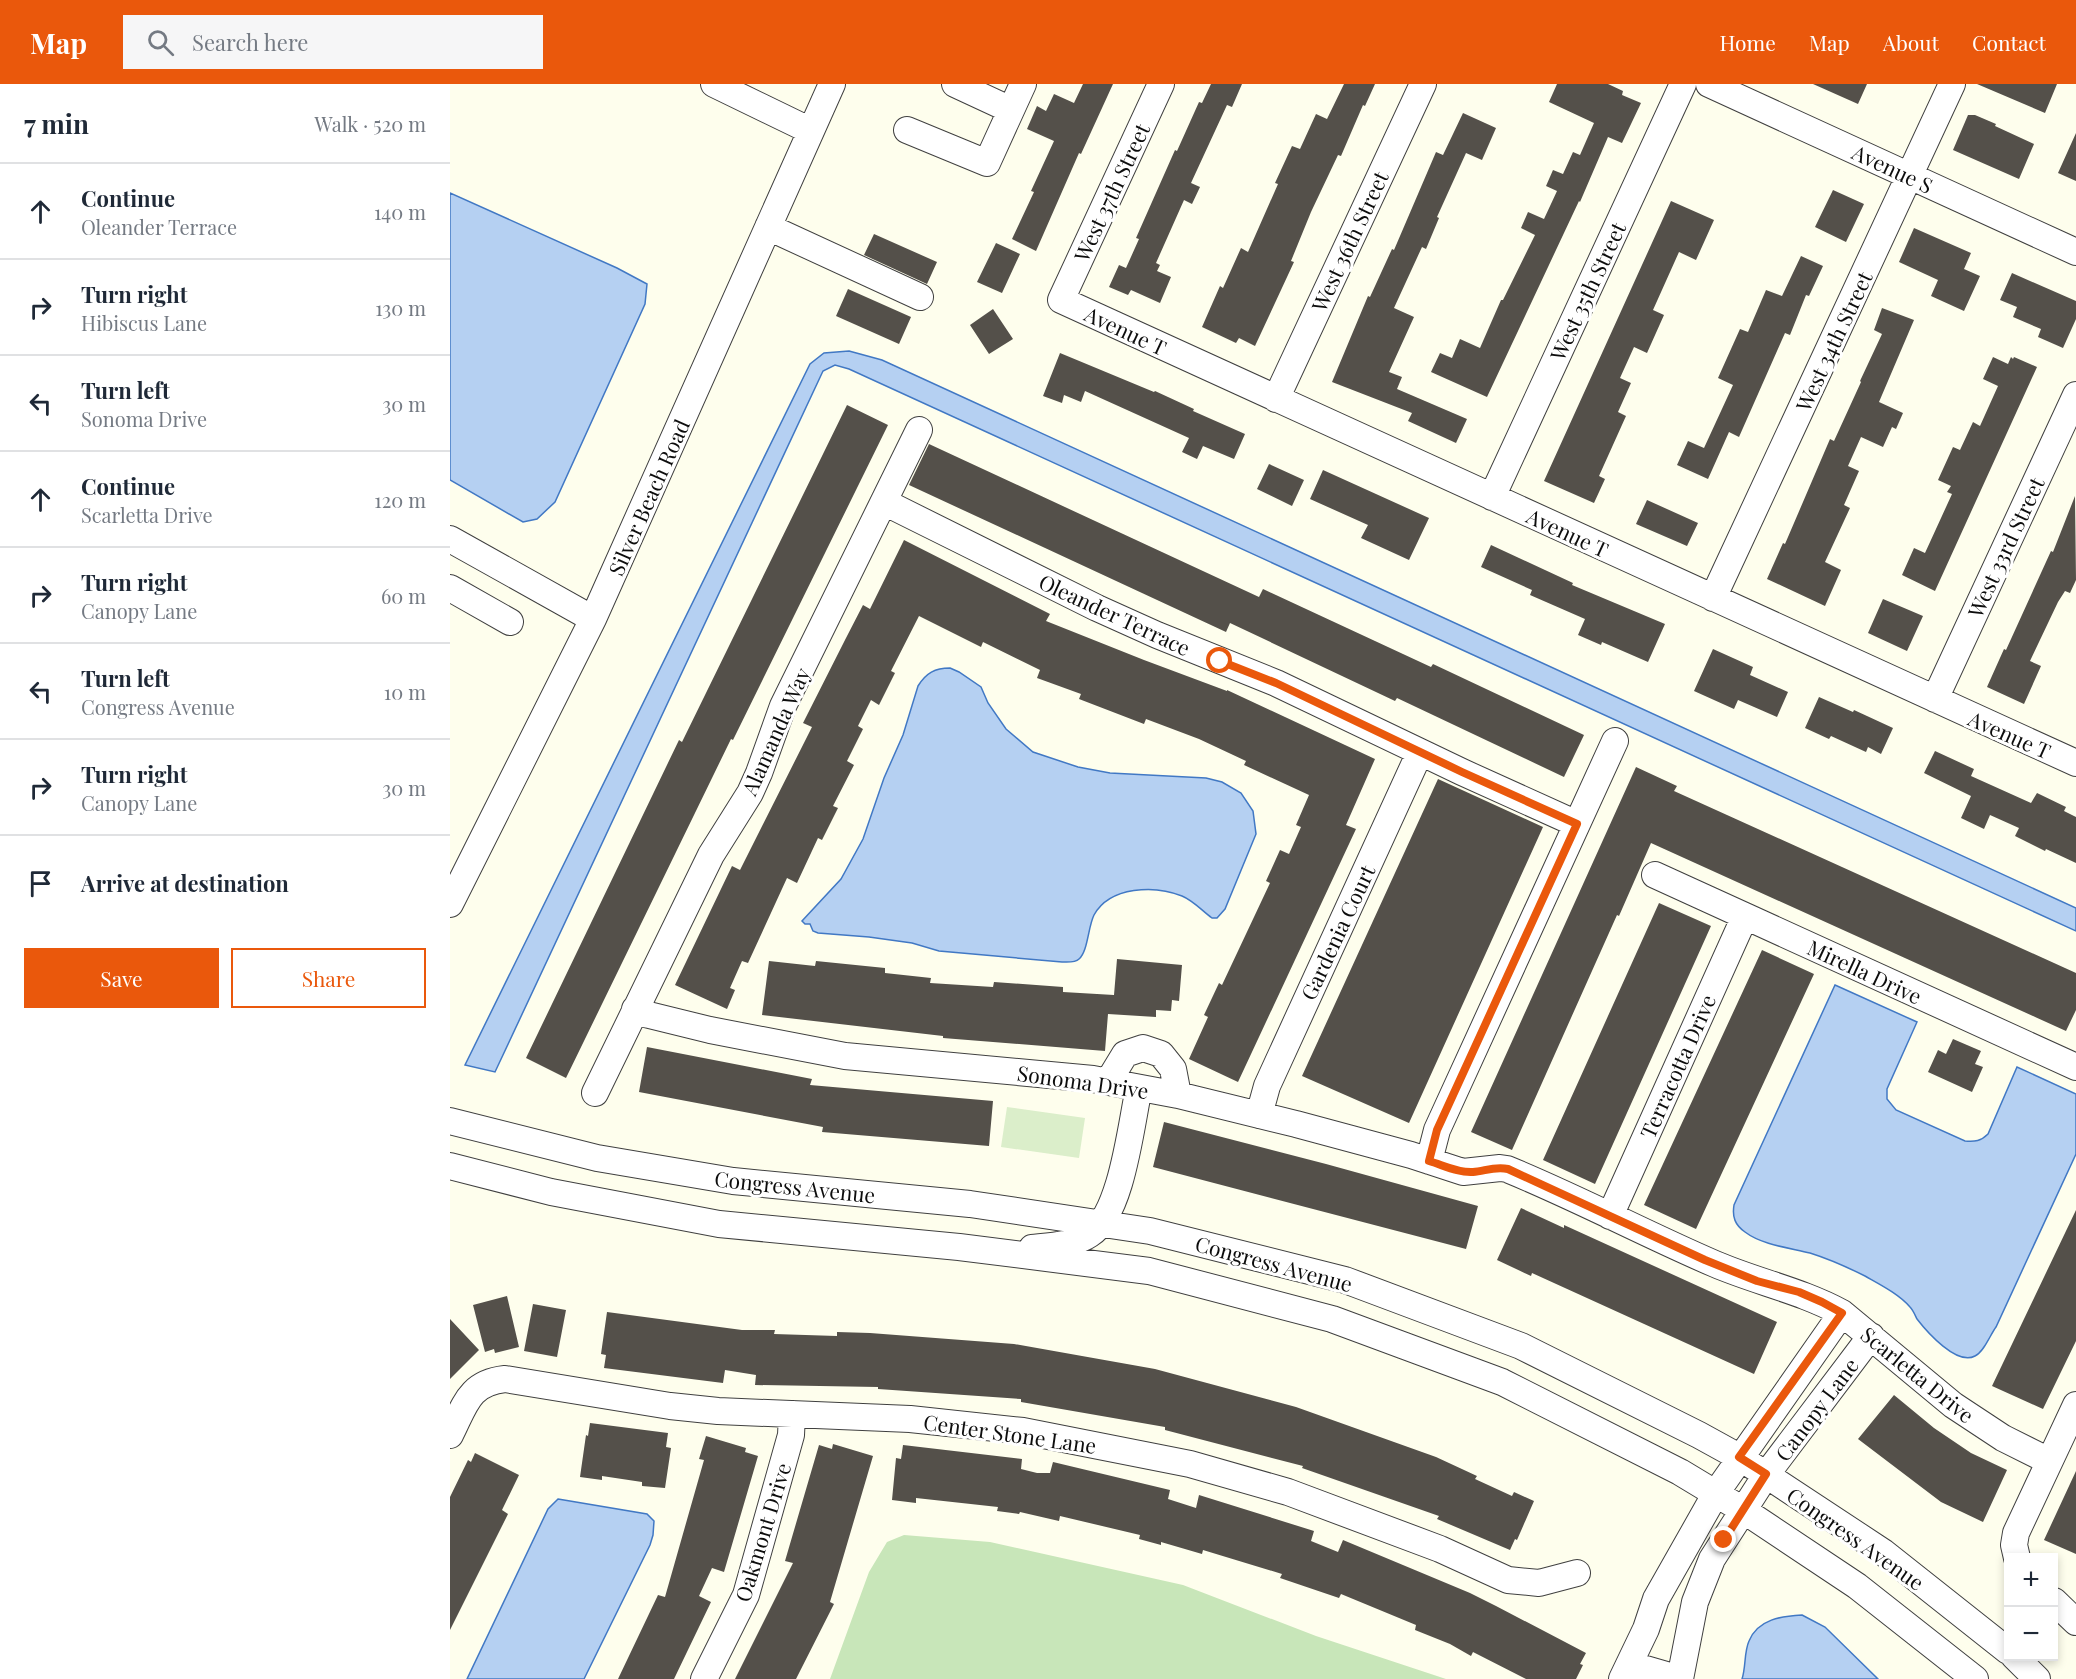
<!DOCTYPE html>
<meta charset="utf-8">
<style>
:root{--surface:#fff;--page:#f6f6f7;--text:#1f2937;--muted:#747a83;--line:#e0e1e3;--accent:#ea580c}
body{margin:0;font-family:"Playfair Display",serif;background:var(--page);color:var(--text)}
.controls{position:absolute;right:18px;bottom:18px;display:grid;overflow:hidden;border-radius:0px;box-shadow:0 3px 9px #0003}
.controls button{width:54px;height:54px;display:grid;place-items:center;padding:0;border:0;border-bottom:2px solid var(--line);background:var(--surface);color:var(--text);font:30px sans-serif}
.stop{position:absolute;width:18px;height:18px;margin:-14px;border:4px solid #ea580c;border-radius:50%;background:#fff}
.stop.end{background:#ea580c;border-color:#fff;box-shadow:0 2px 6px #0008}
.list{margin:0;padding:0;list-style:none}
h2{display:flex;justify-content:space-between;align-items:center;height:78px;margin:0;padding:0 24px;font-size:26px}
h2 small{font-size:20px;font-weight:400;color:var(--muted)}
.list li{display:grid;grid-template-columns:39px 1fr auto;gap:18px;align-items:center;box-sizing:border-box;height:96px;padding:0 24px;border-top:2px solid var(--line)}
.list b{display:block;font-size:22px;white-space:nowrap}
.list p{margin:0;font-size:20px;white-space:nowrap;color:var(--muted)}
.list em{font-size:20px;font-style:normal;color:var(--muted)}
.actions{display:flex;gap:12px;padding:18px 24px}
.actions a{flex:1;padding:14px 0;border:2px solid var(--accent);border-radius:0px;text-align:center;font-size:21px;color:var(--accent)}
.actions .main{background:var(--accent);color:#fff}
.icon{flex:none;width:33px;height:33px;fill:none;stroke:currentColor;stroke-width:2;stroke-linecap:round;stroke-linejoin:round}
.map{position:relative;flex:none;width:1626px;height:1595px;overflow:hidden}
header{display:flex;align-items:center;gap:36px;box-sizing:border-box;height:84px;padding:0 30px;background:var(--accent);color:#fff}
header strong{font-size:28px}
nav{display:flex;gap:33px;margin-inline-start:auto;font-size:21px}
.search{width:420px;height:54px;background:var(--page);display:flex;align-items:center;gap:15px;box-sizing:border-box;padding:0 21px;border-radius:0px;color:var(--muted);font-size:22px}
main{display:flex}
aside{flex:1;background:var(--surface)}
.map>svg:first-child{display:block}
</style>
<header>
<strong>Map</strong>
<div class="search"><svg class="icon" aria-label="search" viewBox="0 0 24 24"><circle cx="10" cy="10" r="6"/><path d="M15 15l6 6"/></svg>Search here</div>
<nav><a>Home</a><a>Map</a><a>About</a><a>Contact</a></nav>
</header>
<main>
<aside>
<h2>7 min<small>Walk · 520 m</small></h2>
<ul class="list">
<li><svg class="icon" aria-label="ahead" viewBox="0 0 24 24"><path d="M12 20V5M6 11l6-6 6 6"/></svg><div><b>Continue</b><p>Oleander Terrace</p></div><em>140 m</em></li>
<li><svg class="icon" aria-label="right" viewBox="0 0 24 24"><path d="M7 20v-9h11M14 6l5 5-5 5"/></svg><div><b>Turn right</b><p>Hibiscus Lane</p></div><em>130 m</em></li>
<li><svg class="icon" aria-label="left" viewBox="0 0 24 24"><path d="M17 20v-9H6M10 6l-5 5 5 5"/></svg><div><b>Turn left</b><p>Sonoma Drive</p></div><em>30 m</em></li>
<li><svg class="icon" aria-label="ahead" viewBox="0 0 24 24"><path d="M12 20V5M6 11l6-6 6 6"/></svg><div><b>Continue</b><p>Scarletta Drive</p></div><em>120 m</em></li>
<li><svg class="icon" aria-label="right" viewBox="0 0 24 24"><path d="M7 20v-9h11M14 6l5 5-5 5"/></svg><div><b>Turn right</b><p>Canopy Lane</p></div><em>60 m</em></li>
<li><svg class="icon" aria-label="left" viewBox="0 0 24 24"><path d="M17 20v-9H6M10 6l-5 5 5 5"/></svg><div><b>Turn left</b><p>Congress Avenue</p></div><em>10 m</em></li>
<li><svg class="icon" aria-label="right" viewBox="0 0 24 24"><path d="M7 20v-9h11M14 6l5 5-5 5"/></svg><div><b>Turn right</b><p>Canopy Lane</p></div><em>30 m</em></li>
<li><svg class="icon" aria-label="arrive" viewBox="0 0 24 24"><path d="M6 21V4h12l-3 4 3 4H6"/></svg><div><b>Arrive at destination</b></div></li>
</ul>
<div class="actions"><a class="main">Save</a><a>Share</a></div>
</aside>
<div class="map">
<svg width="1626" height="1595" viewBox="0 0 1626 1595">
<rect width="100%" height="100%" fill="#fefeed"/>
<path fill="#c8e6b9" d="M 454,1451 L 540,1458 L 733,1501 L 866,1552 L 996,1595 L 380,1595 L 419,1488 L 437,1458 Z"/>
<path fill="#dbeeca" d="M 557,1023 L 635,1034 L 629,1074 L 551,1063 Z"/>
<path fill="#b5d0f2" stroke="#4178c4" stroke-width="1.5" d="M 0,109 L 167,184 L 197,200 L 195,220 L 105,418 L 87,435 L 73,438 L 0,396 Z
M 399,267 L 432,276 L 1626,824 L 1626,847 L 399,285 L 385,281 L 373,287 L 45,988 L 15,981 L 360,280 L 374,269 Z
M 500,584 L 509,588 L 531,603 L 538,619 L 556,645 L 583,668 L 628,683 L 660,689 L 756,694 L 772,698 L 791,709 L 803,727 L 806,750 L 775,825 L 767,834 L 762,834 C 752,827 744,817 732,812 C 705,801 660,802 644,831 C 638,843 638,867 629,875 C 625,879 617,878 612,878 L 489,867 L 462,859 L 419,853 L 368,849 L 363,847 L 360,840 L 355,840 L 352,837 L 391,795 L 413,755 L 434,694 L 453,651 L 468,602 C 476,589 485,584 500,584 Z
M 1385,901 L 1467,938 L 1437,1005 L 1437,1015 L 1446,1026 L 1515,1057 C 1525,1058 1531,1057 1538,1050 L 1567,983 L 1626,1010 L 1626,1070 L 1546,1243 C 1540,1251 1534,1268 1525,1272 C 1507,1282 1477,1248 1467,1235 C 1465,1231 1463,1226 1460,1223 C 1449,1210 1429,1200 1415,1192 C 1397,1183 1379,1175 1360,1169 C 1340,1164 1312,1161 1295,1148 C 1285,1141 1282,1133 1284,1121 Z
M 108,1415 L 197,1430 L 204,1437 L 203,1451 L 200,1461 L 134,1595 L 17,1595 L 98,1425 Z
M 1352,1531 L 1375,1543 L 1428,1595 L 1292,1595 C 1296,1583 1294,1568 1299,1557 C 1308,1535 1332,1532 1352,1531 Z"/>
<path fill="#54504a" d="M 633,0 L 663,0 L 631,70 L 629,69 L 586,167 L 562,155 L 584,108 L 581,107 L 604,57 L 577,45 L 587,22 L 596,27 L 604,10 L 624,19 Z
M 761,0 L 792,0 L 782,23 L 777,21 L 741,99 L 750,103 L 742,120 L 734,116 L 706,179 L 710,181 L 707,187 L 721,193 L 710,219 L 681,206 L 678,211 L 659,203 L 669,181 L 676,184 L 689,155 L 686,154 L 725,66 L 727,67 L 749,18 L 752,19 Z
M 894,0 L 925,0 L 915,22 L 913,21 L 891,72 L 888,71 L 861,128 L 841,177 L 844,178 L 805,262 L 789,254 L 786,259 L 752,243 L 770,202 L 773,204 L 791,164 L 798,168 L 828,100 L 825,99 L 842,62 L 850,65 L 866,30 L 877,35 Z
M 1107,0 L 1158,0 L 1173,7 L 1172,11 L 1191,19 L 1172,59 L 1158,53 L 1130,118 L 1129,117 L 1037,313 L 981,288 L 990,269 L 1002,274 L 1010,255 L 1030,264 L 1051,216 L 1053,216 L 1085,151 L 1071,144 L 1078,128 L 1094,135 L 1107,107 L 1096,102 L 1103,86 L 1113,90 L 1123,68 L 1130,71 L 1144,39 L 1099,18 Z
M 1363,0 L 1417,0 L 1408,20 Z
M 1527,0 L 1607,0 L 1595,29 Z
M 1013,29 L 1046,44 L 1032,76 L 1016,69 L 987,133 L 989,134 L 976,165 L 972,163 L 944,224 L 964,233 L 939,288 L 952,293 L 947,305 L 1017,335 L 1006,359 L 958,337 L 962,329 L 882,298 L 918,212 L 920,213 L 942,165 L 944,166 L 986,68 L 993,71 Z
M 1518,31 L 1525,31 L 1546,40 L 1545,42 L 1584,60 L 1569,95 L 1503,66 Z
M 1626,49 L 1626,97 L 1608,89 Z
M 1383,106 L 1414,120 L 1396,158 L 1365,143 Z
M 1221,117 L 1264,136 L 1246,176 L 1229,168 L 1203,226 L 1214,231 L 1197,269 L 1184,263 L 1170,294 L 1181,299 L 1168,328 L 1176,332 L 1149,392 L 1155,395 L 1144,419 L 1094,397 Z
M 1464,144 L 1521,169 L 1514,185 L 1530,192 L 1514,227 L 1481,212 L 1488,196 L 1449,178 Z
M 424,150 L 487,178 L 477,200 L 414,171 Z
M 546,159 L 570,170 L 552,209 L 527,198 Z
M 1351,172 L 1373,182 L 1359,212 L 1356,211 L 1340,251 L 1335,249 L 1289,353 L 1279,348 L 1258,395 L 1227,381 L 1238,357 L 1254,364 L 1283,301 L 1268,294 L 1290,245 L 1298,248 L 1316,206 L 1332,212 Z
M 1562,189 L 1626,217 L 1626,235 L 1613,264 L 1588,253 L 1591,245 L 1563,233 L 1567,223 L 1550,216 Z
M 398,205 L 461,233 L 449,260 L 386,232 Z
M 1432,224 L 1464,236 L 1429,318 L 1453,329 L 1446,345 L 1442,343 L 1433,363 L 1411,353 L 1398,382 L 1409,387 L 1394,421 L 1400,424 L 1375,478 L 1391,486 L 1375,522 L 1317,495 L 1333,459 L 1335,460 L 1380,355 L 1384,357 L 1411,298 L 1410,297 L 1432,250 L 1424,246 Z
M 543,225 L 563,255 L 539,270 L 520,241 Z
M 610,269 L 704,308 L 705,307 L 744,325 L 743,327 L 795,350 L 784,375 L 753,362 L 747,375 L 732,368 L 739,354 L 635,307 L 631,318 L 614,311 L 612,319 L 593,312 Z
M 1543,273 L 1558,280 L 1561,273 L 1563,275 L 1564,273 L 1587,283 L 1485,507 L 1452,491 L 1464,464 L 1475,469 L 1502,410 L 1497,408 L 1501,402 L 1488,396 L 1503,363 L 1510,366 L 1523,338 L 1530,342 L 1548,302 L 1533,295 Z
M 397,321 L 438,341 L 283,656 L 281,655 L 116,994 L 76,974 L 229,656 L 232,658 Z
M 479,360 L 809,513 L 813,505 L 981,583 L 983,580 L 1134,651 L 1114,693 L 947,614 L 945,617 L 780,539 L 776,548 L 459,401 Z
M 819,380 L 854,396 L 842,422 L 807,405 Z
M 873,386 L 979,434 L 959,476 L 911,454 L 918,441 L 860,415 Z
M 1625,412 L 1626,496 L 1620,509 L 1615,507 L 1608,518 L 1580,577 L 1591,582 L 1574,620 L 1537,603 L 1554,565 L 1556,566 L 1601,467 L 1603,468 Z
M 1197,416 L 1248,439 L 1237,462 L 1186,440 Z
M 454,456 L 600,530 L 596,537 L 694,576 L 777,607 L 777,606 L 925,675 L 896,741 L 906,745 L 788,998 L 739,975 L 758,933 L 754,931 L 769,899 L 772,901 L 820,799 L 816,797 L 830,766 L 839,770 L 851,743 L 846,741 L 859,711 L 794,681 L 796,677 L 749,655 L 696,635 L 694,640 L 629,615 L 631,610 L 587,594 L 590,586 L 533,558 L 531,563 L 469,532 L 441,587 L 445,589 L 429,621 L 421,616 L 408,642 L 413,645 L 397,677 L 404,681 L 383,722 L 388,724 L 372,756 L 368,754 L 347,799 L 337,794 L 298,879 L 292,877 L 280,904 L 285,906 L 277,925 L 225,901 L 282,782 L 290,786 L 362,643 L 353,639 L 396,554 L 413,521 L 420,525 Z
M 1041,461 L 1123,499 L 1122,501 L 1215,540 L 1198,578 L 1152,558 L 1151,561 L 1128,551 L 1135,535 L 1080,511 L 1082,506 L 1031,483 Z
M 1433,515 L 1473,532 L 1457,567 L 1418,549 Z
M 1263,565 L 1303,583 L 1300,591 L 1338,608 L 1327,633 L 1288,616 L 1284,625 L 1244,607 Z
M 1369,613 L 1403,628 L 1404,626 L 1443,644 L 1431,670 L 1418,663 L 1416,668 L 1381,652 L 1379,655 L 1355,644 Z
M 1485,667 L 1524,685 L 1521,692 L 1581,719 L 1587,709 L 1616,723 L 1614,727 L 1626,733 L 1626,779 L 1596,765 L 1595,767 L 1565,752 L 1569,744 L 1540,731 L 1534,745 L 1511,734 L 1521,712 L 1474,689 Z
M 1186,683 L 1227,702 L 1224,707 L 1626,889 L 1626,926 L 1616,947 L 1201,759 L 1169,832 L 1167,831 L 1062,1066 L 1021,1048 Z
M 988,695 L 1093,743 L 959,1039 L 852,992 Z
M 1209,819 L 1261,842 L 1145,1100 L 1093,1076 Z
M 1312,866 L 1364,890 L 1246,1145 L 1194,1121 Z
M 667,875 L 732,881 L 729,917 L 722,916 L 721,927 L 706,926 L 706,933 L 658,930 L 655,967 L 493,954 L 493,952 L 312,931 L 319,877 L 365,882 L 366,877 L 435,884 L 435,889 L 481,894 L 480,899 L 543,903 L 544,898 L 613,903 L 613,908 L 664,911 Z
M 1503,955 L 1531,967 L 1525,980 L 1533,983 L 1522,1008 L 1478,988 L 1488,966 L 1496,970 Z
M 197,963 L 362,995 L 360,1001 L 543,1017 L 539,1062 L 372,1048 L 373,1043 L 189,1008 Z
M 714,1038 L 876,1080 L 1028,1122 L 1016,1165 L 703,1083 Z
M 1071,1124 L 1114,1144 L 1114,1141 L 1327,1238 L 1304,1290 L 1082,1189 L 1081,1192 L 1047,1176 Z
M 1626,1126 L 1626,1257 L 1593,1325 L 1542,1302 Z
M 57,1212 L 69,1263 L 45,1269 L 44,1265 L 35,1268 L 23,1221 Z
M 83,1220 L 116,1226 L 107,1273 L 74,1267 Z
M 157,1228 L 292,1246 L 325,1246 L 324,1250 L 387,1252 L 387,1248 L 420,1249 L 564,1260 L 705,1285 L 846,1323 L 986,1373 L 1027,1392 L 1025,1395 L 1062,1412 L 1064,1408 L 1084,1417 L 1067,1456 L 1065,1455 L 1060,1466 L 987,1435 L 989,1432 L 852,1384 L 853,1382 L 715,1346 L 715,1343 L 571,1318 L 571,1315 L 428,1305 L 428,1303 L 305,1301 L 306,1291 L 275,1286 L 273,1299 L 154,1284 L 156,1271 L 151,1270 Z
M 0,1235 L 29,1266 L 0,1295 Z
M 1444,1311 L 1484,1344 L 1521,1369 L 1557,1386 L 1533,1438 L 1491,1418 L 1408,1355 Z
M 140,1339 L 218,1349 L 216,1363 L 221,1364 L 215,1404 L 192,1402 L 192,1398 L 152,1392 L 152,1396 L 130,1393 L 136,1351 L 138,1352 Z
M 256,1352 L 296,1364 L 295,1368 L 308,1372 L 274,1488 L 262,1484 L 249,1512 L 261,1518 L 224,1595 L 168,1595 L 208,1511 L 215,1513 L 254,1376 L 249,1375 Z
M 383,1360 L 423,1372 L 380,1518 L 384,1520 L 346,1595 L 285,1595 L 343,1479 L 335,1477 L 369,1361 L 382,1365 Z
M 453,1361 L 572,1375 L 571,1385 L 587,1389 L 600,1389 L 603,1378 L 720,1406 L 718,1415 L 746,1424 L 749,1411 L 864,1447 L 861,1457 L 888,1468 L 893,1456 L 1020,1509 L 1046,1522 L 1136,1569 L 1130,1580 L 1133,1581 L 1126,1595 L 1076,1595 L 1023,1568 L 1021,1572 L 1000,1560 L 965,1546 L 966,1541 L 891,1510 L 889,1514 L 830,1494 L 832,1490 L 753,1466 L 752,1470 L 711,1458 L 711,1461 L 689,1455 L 690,1451 L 610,1432 L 609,1437 L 570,1428 L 569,1430 L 547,1427 L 548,1423 L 466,1414 L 466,1419 L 442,1416 L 446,1374 L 451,1375 Z
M 25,1369 L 69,1391 L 52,1426 L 58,1430 L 0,1546 L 0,1413 L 18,1376 L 21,1378 Z
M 1626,1387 L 1626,1470 L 1594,1456 Z"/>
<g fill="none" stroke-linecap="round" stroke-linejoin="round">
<defs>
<path id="minor" d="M 264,0 L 361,47
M 505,0 L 561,26
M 711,0 L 611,216 L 1626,679
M 1259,0 L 1626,168
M 457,46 L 537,79 L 573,0
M 318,143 L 470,213
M 826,315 L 973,0
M 1042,413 L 1233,0
M 434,418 L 647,524 L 707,551 L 826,599 L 1012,688 L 1127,740
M 0,455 L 143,535
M 0,504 L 60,538
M 1263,514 L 1502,0
M 1485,615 L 1626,311
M 1205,791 L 1626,983
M 0,820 L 143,535 L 382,0
M 185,925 L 199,931 L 260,946 L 395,972 L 643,995 L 728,1011 L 846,1040 L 961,1071 L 1013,1088 L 1050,1084 L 1057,1085 C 1128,1114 1195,1150 1265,1180 C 1307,1198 1352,1207 1392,1229 L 1503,1321 L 1553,1354 L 1599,1377
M 658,998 L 675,970 L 693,964 L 711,970 L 723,985 L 728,1011
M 145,1009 L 261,771 L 300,709 L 309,689 L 333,622 L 469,346
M 809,1031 L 817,1002 L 970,668
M 0,1037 L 147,1074 L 283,1097 L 520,1120 L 700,1147 L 895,1196 L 1071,1262 L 1249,1351 L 1289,1373 L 1433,1468 L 1558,1567
M 979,1077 L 987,1046 L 1165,657
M 0,1082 L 101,1108 L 269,1140 L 509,1163 L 699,1187 L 882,1235 L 1052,1298 L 1230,1388 L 1293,1426 L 1407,1502 L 1525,1595
M 1160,1132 L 1295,832
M 582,1164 C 600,1162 624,1161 640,1150 C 672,1130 681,1040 689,1004
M 0,1351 C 15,1322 18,1299 55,1295 L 220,1322 L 268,1327 L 460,1335 L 573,1347 L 740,1380 L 838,1408 L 990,1465 L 1058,1496 L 1089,1499 L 1127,1489
M 1567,1474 L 1564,1461 L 1566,1449 L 1626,1321
M 1604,1517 L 1626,1538
M 1564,1572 L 1587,1595
M 1192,1584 L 1230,1595
M 254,1595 L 296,1511 L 341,1351 L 342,1330
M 1172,1595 L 1196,1545 L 1206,1515 L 1266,1409 L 1392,1229
M 1230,1595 L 1245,1518 L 1262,1475 L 1316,1391 L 1421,1252"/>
</defs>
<use href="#minor" stroke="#404040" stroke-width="28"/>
<use href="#minor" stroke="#fff" stroke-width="26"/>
</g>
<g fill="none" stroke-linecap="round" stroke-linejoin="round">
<path stroke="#ea580c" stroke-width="8" d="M 770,577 L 826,599 L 1012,688 L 1127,740 L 987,1046 L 979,1077 C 993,1081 1008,1089 1023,1088 C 1035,1087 1045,1082 1058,1085 L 1255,1176 L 1307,1197 L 1349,1208 L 1372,1218 L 1392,1229 L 1289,1373 L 1316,1390 L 1274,1456"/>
</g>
<g text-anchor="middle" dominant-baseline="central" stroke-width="6" stroke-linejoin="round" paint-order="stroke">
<g font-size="21" fill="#0d0d0d" stroke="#fff">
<text transform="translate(1443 84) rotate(25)">Avenue S</text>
<text transform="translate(661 108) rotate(-65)">West 37th Street</text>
<text transform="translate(899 157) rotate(-65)">West 36th Street</text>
<text transform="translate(1137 207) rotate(-65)">West 35th Street</text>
<text transform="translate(676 246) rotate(25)">Avenue T</text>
<text transform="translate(1383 257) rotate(-65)">West 34th Street</text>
<text transform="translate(198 413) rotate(-66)">Silver Beach Road</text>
<text transform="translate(1118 448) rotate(25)">Avenue T</text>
<text transform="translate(1555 463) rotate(-65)">West 33rd Street</text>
<text transform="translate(665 530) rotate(25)">Oleander Terrace</text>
<text transform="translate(325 647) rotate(-66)">Alamanda Way</text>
<text transform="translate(1560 650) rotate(24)">Avenue T</text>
<text transform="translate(887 848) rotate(-65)">Gardenia Court</text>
<text transform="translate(1415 887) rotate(25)">Mirella Drive</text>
<text transform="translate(1227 982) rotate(-66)">Terracotta Drive</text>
<text transform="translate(633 997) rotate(8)">Sonoma Drive</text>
<text transform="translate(345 1102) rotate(6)">Congress Avenue</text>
<text transform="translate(824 1179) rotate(15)">Congress Avenue</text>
<text transform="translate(1468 1290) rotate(39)">Scarletta Drive</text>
<text transform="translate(1366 1325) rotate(-53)">Canopy Lane</text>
<text transform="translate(560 1349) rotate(8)">Center Stone Lane</text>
<text transform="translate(312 1448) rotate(-73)">Oakmont Drive</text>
<text transform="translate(1406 1454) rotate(35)">Congress Avenue</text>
</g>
</g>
</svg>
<div class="controls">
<button>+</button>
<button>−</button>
</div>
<div class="stop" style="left:770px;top:577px"></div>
<div class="stop end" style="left:1274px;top:1456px"></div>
</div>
</main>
